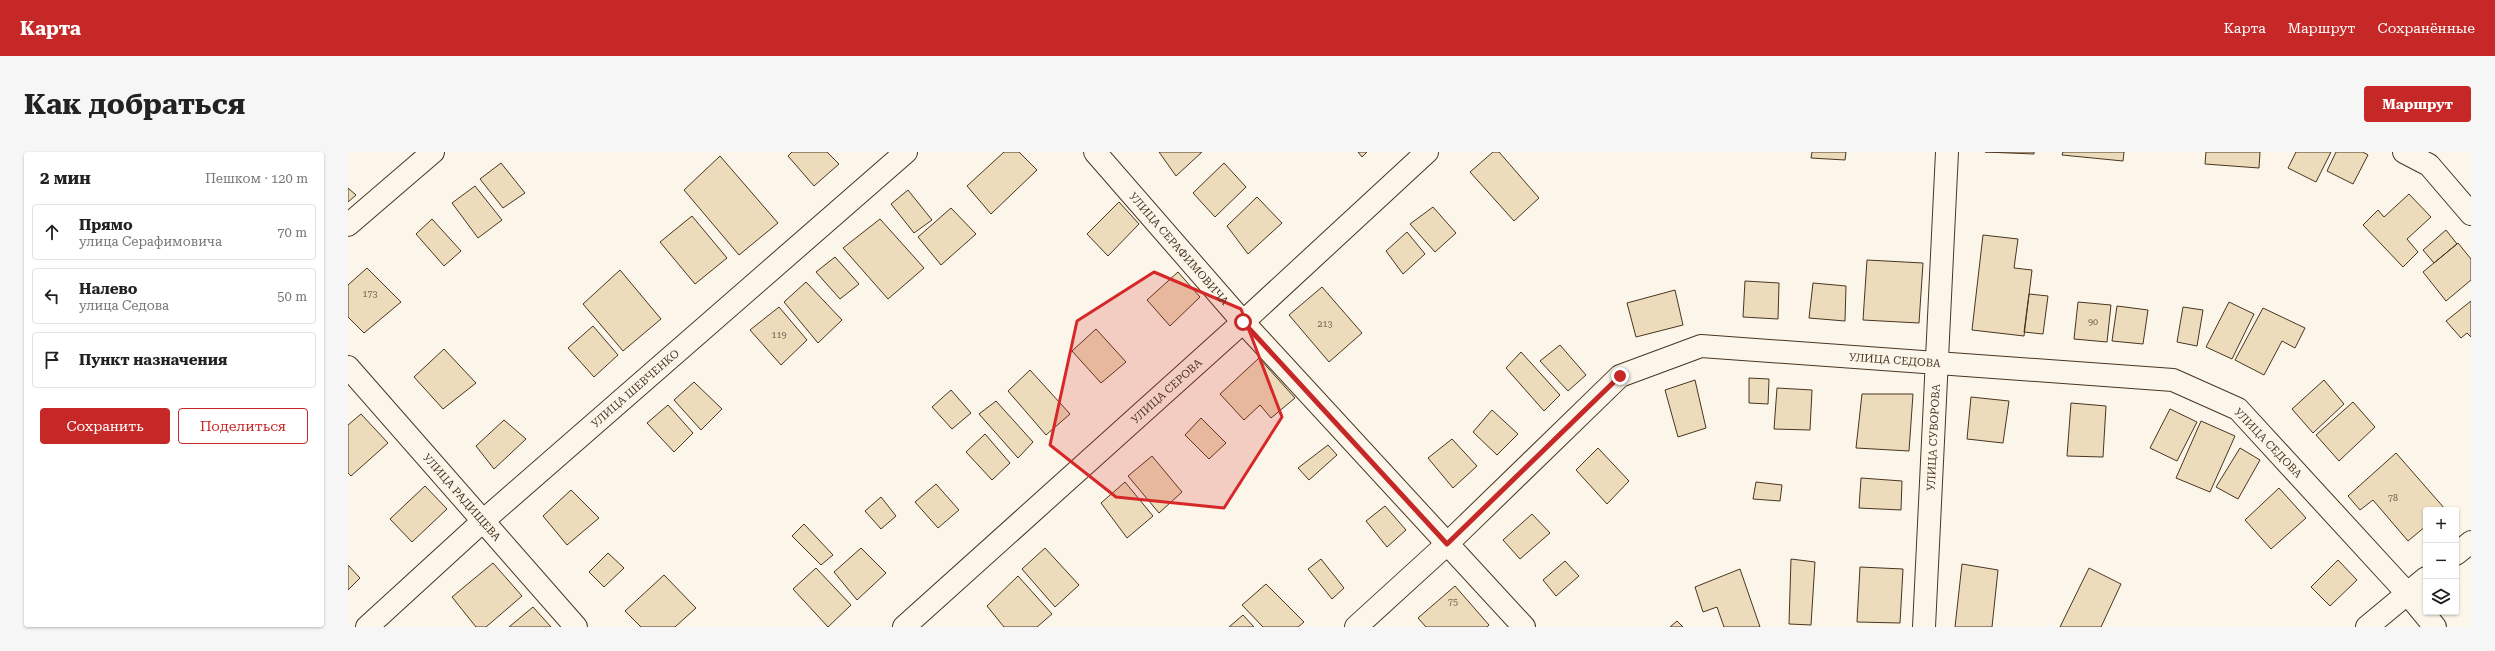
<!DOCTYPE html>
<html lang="ru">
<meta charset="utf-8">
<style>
:root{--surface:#fff;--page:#f6f6f6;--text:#222;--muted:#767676;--line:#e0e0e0;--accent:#c62828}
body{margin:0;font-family:"Roboto Serif",serif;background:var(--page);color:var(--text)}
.controls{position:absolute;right:12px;bottom:12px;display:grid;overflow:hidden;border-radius:4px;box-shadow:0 1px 3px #0004}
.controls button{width:36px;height:36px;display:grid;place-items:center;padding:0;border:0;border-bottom:1px solid var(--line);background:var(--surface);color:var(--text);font:20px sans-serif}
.stop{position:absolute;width:12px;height:12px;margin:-9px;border:3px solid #c62828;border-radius:50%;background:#fff}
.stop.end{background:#c62828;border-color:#fff;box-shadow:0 1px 4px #0008}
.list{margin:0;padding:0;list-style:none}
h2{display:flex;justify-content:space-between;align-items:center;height:52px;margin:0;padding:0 16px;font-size:17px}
h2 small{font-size:13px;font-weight:400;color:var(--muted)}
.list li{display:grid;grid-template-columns:26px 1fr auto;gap:12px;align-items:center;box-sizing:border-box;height:56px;margin:0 8px 8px;padding:0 8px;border:1px solid var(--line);border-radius:4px}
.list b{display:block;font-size:15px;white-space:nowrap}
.list p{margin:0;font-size:13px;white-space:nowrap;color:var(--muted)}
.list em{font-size:13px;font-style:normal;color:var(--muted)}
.actions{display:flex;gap:8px;padding:12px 16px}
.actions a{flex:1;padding:9px 0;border:1px solid var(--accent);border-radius:4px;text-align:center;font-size:14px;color:var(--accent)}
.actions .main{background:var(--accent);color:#fff}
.icon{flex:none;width:22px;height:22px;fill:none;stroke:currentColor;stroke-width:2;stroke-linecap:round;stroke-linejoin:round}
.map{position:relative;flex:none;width:2123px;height:475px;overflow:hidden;border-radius:4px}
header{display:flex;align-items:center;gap:24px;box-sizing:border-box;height:56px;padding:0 20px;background:var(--accent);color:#fff}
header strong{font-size:19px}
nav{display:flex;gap:22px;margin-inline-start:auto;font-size:14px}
.intro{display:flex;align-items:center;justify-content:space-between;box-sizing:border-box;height:96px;padding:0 24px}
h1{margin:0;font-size:28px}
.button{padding:10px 18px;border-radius:4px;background:var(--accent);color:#fff;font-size:14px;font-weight:700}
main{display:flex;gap:24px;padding:0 24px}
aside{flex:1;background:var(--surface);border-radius:4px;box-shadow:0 1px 3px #0004}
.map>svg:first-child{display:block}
</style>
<header>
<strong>Карта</strong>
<nav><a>Карта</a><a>Маршрут</a><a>Сохранённые</a></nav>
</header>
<div class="intro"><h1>Как добраться</h1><a class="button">Маршрут</a></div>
<main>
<aside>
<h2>2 мин<small>Пешком · 120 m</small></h2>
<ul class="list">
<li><svg class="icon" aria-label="ahead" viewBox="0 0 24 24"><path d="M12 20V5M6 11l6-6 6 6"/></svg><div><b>Прямо</b><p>улица Серафимовича</p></div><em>70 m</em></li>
<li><svg class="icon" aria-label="left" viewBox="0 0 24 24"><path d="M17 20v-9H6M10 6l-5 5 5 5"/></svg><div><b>Налево</b><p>улица Седова</p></div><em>50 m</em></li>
<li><svg class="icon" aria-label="arrive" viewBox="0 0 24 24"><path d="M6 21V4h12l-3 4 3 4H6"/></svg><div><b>Пункт назначения</b></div></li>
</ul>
<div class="actions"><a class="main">Сохранить</a><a>Поделиться</a></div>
</aside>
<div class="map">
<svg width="2123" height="475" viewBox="0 0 2123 475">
<rect width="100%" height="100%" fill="#fbf6e9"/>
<path fill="#ecdcbc" stroke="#4a3520" d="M 444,0 L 479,0 L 491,12 L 466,34 L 440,4 Z
M 656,0 L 671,0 L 689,18 L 643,62 L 619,34 Z
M 811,0 L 854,0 L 828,24 Z
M 1010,0 L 1019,0 L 1014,5 Z
M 1145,0 L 1151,0 L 1191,46 L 1166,69 L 1122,20 Z
M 1464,0 L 1498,0 L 1497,8 L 1463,6 Z
M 1637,0 L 1686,0 L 1686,2 Z
M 1715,0 L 1776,0 L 1775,9 L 1714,3 Z
M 1858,0 L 1912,0 L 1911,16 L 1857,12 Z
M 1948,0 L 1983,0 L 1968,30 L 1940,16 Z
M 1988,0 L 2015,0 L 2020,3 L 2005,32 L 1979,19 Z
M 372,4 L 430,71 L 391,103 L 336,38 Z
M 153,11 L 177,41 L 155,56 L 132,27 Z
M 876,11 L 898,35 L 867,65 L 845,41 Z
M 127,34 L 154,68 L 130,86 L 104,51 Z
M 0,36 L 8,43 L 0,50 Z
M 560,38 L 584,68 L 566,81 L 543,52 Z
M 2061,42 L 2083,65 L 2059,87 L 2070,100 L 2055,115 L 2015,73 L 2030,58 L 2036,65 Z
M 909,45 L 934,71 L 900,102 L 879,74 Z
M 771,50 L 791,72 L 760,104 L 739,82 Z
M 1085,55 L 1108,81 L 1087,100 L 1062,72 Z
M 603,56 L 628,82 L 593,113 L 570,85 Z
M 344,64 L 379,106 L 347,132 L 312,90 Z
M 84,67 L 113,99 L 96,114 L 68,82 Z
M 532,67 L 576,116 L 540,147 L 495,96 Z
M 2098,78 L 2109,92 L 2086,111 L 2075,98 Z
M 1059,80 L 1077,102 L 1055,122 L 1038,99 Z
M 1635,83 L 1670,87 L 1666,116 L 1684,118 L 1676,184 L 1624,178 Z
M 2110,91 L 2123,107 L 2123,128 L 2098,149 L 2075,120 Z
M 487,105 L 511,132 L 492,147 L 468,120 Z
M 1519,108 L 1575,111 L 1571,171 L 1515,168 Z
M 19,116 L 53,150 L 16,181 L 0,165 L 0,133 Z
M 272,118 L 313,167 L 275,199 L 235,152 Z
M 830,120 L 852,145 L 822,174 L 799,148 Z
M 1397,129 L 1431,131 L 1430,167 L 1395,165 Z
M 458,130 L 494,168 L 470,191 L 436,150 Z
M 1465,131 L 1498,134 L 1497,169 L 1461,166 Z
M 974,135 L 1014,181 L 981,210 L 941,163 Z
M 1327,138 L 1335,173 L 1288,185 L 1279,151 Z
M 1681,142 L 1700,144 L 1695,182 L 1676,180 Z
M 2123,149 L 2123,185 L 2119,181 L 2113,186 L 2098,169 Z
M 1730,150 L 1763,153 L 1759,190 L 1726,187 Z
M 1881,150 L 1906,162 L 1884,207 L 1858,195 Z
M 1769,154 L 1800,158 L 1795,192 L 1764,189 Z
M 431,155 L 459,188 L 433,213 L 402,178 Z
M 1835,155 L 1855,158 L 1849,194 L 1829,190 Z
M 1915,156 L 1957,176 L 1947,196 L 1934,189 L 1916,223 L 1887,208 Z
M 245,174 L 270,203 L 246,225 L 220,196 Z
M 748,177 L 778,210 L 753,231 L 724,199 Z
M 1212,193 L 1238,223 L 1220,239 L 1192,209 Z
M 96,197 L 128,231 L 95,257 L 66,225 Z
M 1173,200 L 1212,243 L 1196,259 L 1158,216 Z
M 911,206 L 947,246 L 923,266 L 912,253 L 896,268 L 872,242 Z
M 682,218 L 722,262 L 698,283 L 660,239 Z
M 1401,226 L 1421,227 L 1420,252 L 1401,251 Z
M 1347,228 L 1358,276 L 1330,285 L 1317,238 Z
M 1976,228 L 1996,252 L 1965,281 L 1944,257 Z
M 346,230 L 374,257 L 353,278 L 326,248 Z
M 1429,236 L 1464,238 L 1462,278 L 1426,277 Z
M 603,238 L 623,261 L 604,277 L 584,255 Z
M 1514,242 L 1565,242 L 1561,299 L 1508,296 Z
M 1623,245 L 1661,249 L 1655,291 L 1619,287 Z
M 648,249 L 685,290 L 670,306 L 631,262 Z
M 2005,250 L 2027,275 L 1991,309 L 1968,283 Z
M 1723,251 L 1758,254 L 1755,305 L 1719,304 Z
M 320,253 L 345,281 L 326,300 L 299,271 Z
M 1822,257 L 1849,270 L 1829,309 L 1802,296 Z
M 1144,258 L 1170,282 L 1149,303 L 1125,280 Z
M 13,262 L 40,291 L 3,324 L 0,321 L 0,273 Z
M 853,266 L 878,291 L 861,307 L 837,283 Z
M 156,268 L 178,287 L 146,317 L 128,294 Z
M 1853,269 L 1887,284 L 1862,340 L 1828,326 Z
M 637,282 L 662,311 L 644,328 L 618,300 Z
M 1104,287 L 1129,314 L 1105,336 L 1080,306 Z
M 980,293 L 989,303 L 961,328 L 950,316 Z
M 1250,296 L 1281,329 L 1259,352 L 1228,318 Z
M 1892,296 L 1912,308 L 1890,347 L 1868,335 Z
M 2048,301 L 2097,357 L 2078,358 L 2078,374 L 2060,389 L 2025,348 L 2012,358 L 2000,344 Z
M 804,304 L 834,340 L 811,361 L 780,324 Z
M 1513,326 L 1554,329 L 1553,358 L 1511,356 Z
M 777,330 L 805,364 L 779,386 L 753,351 Z
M 1408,330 L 1434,333 L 1432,349 L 1405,347 Z
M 588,332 L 611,358 L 590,376 L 567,350 Z
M 77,334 L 99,357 L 64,390 L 42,367 Z
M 1931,336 L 1958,366 L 1923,397 L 1897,368 Z
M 223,338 L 251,366 L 219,393 L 195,364 Z
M 533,345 L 548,364 L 533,377 L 517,359 Z
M 1037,354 L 1058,378 L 1039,395 L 1018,369 Z
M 1184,362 L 1202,381 L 1172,407 L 1155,388 Z
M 456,372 L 485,403 L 473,413 L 444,384 Z
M 513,396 L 538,421 L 509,448 L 486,420 Z
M 697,396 L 731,433 L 707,455 L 674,417 Z
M 260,401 L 276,416 L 256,435 L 241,420 Z
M 973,407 L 996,436 L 984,447 L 960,417 Z
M 1443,407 L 1467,410 L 1463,473 L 1441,472 Z
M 1990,408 L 2009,428 L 1982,454 L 1963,435 Z
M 1217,409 L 1231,424 L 1208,444 L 1195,428 Z
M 145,411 L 174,444 L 138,475 L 128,475 L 104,445 Z
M 1614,412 L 1650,418 L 1644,475 L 1607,475 Z
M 0,413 L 12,426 L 0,438 Z
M 1512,415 L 1555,417 L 1552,471 L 1509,470 Z
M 468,416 L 503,453 L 480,475 L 445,437 Z
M 1741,416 L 1773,432 L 1753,475 L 1712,475 Z
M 1392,417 L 1412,475 L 1376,475 L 1369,455 L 1355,460 L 1347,435 Z
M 316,423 L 348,456 L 327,475 L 293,475 L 277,459 Z
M 670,424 L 704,462 L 689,475 L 656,475 L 639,454 Z
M 918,432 L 956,470 L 950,475 L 915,475 L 894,453 Z
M 1107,434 L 1141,473 L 1139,475 L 1078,475 L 1070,466 Z
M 185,455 L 203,475 L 161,475 Z
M 895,463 L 906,475 L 881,475 Z
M 1329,469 L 1335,475 L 1322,475 Z"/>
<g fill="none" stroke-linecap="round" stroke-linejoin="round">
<defs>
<g id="minor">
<path id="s1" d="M 747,0 L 895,170 L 1176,475"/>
<path d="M 2056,0 L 2081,13 L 2123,62"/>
<path d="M 0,73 L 85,0"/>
<path id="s2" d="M 0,215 L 228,475"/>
<path d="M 2108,402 L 2123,390"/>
<path id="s3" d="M 19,475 L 135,369 L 558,0"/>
<path id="s4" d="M 556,475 L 895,170 L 1079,0"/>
<path id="s5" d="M 1008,475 L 1099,392 L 1272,224 L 1353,194 L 1825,228 L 1890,257 L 2059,441 L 2087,475"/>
<path id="s6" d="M 1576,475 L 1599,0"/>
<path d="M 2019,475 L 2078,426"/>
</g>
</defs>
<use href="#minor" stroke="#4a3520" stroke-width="24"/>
<use href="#minor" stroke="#fbf6e9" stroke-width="22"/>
</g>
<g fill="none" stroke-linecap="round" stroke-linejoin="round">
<path stroke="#c62828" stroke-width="5" d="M 895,170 L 1099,392 L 1272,224"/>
</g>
<path fill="#d62828" fill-opacity="0.2" stroke="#d62828" stroke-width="3" stroke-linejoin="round" d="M 806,120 L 893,157 L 934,265 L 876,356 L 768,345 L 702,293 L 729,169 Z"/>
<g text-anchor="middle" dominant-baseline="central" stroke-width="3" stroke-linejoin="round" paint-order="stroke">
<g font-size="9" fill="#725f47">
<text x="22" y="142">173</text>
<text x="1745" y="170">90</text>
<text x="977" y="172">213</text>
<text x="431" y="183">119</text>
<text x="2045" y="346">78</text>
<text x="1105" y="450">75</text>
</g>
<g font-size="11" fill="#4a3520" stroke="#fbf6e9">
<text stroke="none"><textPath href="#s1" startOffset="128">УЛИЦА СЕРАФИМОВИЧА</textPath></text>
<text stroke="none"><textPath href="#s5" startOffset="645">УЛИЦА СЕДОВА</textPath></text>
<text stroke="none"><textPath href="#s3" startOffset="359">УЛИЦА ШЕВЧЕНКО</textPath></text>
<text stroke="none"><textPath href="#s4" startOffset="353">УЛИЦА СЕРОВА</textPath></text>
<text stroke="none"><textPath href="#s6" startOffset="190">УЛИЦА СУВОРОВА</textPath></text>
<text transform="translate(1920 291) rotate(46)">УЛИЦА СЕДОВА</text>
<text stroke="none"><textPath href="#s2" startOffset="173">УЛИЦА РАДИЩЕВА</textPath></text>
</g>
</g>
</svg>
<div class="controls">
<button>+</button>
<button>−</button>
<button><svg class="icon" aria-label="layers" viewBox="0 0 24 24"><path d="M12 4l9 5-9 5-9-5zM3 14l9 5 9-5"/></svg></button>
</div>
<div class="stop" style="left:895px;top:170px"></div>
<div class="stop end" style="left:1272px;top:224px"></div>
</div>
</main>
